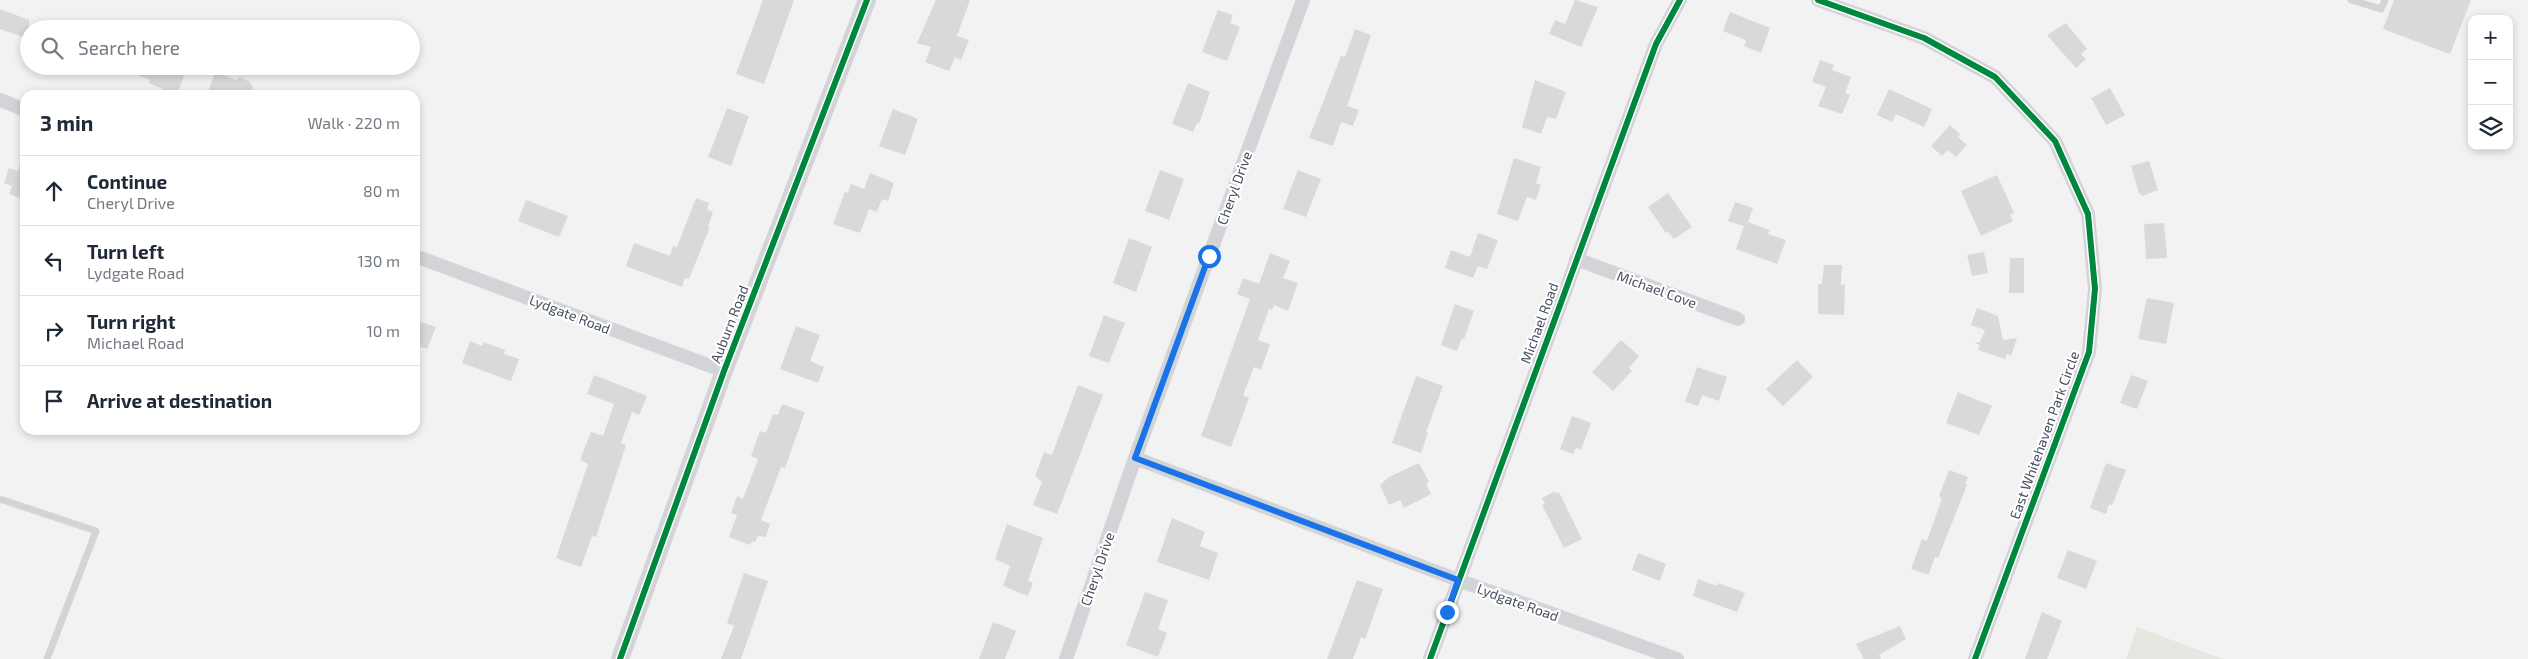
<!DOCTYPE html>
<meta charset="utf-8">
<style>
:root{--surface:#fff;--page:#f6f6f7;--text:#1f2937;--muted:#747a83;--line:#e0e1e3}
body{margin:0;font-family:"Exo 2",sans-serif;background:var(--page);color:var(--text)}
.controls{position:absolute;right:15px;top:15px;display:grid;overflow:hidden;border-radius:10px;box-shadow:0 2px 8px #0003}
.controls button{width:45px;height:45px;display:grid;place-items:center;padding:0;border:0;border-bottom:1px solid var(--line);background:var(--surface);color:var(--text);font:25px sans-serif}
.stop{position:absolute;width:15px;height:15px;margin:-11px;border:4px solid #1a73e8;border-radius:50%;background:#fff}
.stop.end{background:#1a73e8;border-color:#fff;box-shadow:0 1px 5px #0008}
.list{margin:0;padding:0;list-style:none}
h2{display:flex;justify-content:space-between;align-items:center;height:65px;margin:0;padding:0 20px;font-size:21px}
h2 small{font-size:16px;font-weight:400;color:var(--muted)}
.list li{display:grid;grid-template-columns:32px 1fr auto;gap:15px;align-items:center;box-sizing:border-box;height:70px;padding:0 20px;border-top:1px solid var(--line)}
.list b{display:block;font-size:19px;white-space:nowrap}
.list p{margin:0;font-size:16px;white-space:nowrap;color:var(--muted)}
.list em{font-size:16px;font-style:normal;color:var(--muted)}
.icon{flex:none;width:28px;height:28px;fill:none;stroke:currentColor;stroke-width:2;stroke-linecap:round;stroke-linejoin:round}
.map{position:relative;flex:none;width:2528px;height:659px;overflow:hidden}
.search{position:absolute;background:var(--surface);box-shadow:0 2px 8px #0003;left:20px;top:20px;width:400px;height:55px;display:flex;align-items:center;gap:12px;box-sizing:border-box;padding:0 18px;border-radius:28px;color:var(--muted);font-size:19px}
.panel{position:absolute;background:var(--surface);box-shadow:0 2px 8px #0003;left:20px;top:90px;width:400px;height:345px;border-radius:15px}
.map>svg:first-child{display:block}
</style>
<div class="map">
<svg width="2528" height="659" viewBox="0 0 2528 659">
<rect width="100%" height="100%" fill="#f3f2f2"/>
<path fill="#e7e7e1" d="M 2137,627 L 2223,659 L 2126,659 Z"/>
<path fill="#d8d9db" d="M 763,0 L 794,0 L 764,84 L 736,74 Z
M 936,0 L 970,0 L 957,36 L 969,40 L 961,60 L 955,57 L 949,71 L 925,62 L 931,47 L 917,43 Z
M 1575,0 L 1598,7 L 1581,47 L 1549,34 L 1555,20 L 1565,24 Z
M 2394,0 L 2471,0 L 2450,54 L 2383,29 Z
M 0,9 L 29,20 L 29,39 L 0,29 Z
M 1218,10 L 1233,15 L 1230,23 L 1240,27 L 1227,61 L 1202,52 Z
M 1730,12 L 1770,28 L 1761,53 L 1744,46 L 1746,40 L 1723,31 Z
M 2066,23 L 2087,49 L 2081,54 L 2086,59 L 2076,68 L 2047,35 Z
M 1355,29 L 1371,35 L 1347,106 L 1359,110 L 1353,126 L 1341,122 L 1333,146 L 1309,138 L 1341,56 L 1345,57 Z
M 1820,60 L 1834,65 L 1832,70 L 1851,77 L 1845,93 L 1850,95 L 1842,114 L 1818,106 L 1826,87 L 1812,82 Z
M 118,66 L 168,66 L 185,73 L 177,95 L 161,95 L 163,89 L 149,83 L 150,80 Z
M 215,72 L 236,80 L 239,77 L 250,82 L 253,88 L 250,95 L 207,95 Z
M 1535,80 L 1566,92 L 1556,119 L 1547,117 L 1541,134 L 1522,127 Z
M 1188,83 L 1210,92 L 1199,124 L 1197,123 L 1193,132 L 1172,124 Z
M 2110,88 L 2125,115 L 2106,125 L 2091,98 Z
M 1889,89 L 1932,109 L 1924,127 L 1896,114 L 1892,122 L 1877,115 Z
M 727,108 L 749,116 L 731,166 L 708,157 Z
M 893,109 L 918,119 L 905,155 L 879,146 Z
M 1950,125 L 1960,134 L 1958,137 L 1967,145 L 1956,157 L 1948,150 L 1942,156 L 1931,146 Z
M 23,155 L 25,156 L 25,200 L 9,194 L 12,186 L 4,183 L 9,168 L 18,171 Z
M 1514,158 L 1541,167 L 1536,183 L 1541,185 L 1536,200 L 1527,197 L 1518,221 L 1497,214 Z
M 2149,161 L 2158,190 L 2142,196 L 2139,193 L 2131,166 Z
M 1160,170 L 1184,179 L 1169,220 L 1145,211 Z
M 1298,170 L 1321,179 L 1306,217 L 1283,209 Z
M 870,173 L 894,183 L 888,201 L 882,199 L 877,212 L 869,209 L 860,233 L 833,224 L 845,192 L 848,193 L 851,184 L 864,189 Z
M 1997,175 L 2014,213 L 2010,215 L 2013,221 L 1981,236 L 1961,191 Z
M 1668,193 L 1692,227 L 1674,239 L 1668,232 L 1666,233 L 1648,207 Z
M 696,198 L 709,203 L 707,210 L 713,212 L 708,227 L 710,227 L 689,279 L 685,278 L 682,287 L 626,266 L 634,243 L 670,256 L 673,246 L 677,247 Z
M 526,200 L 568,216 L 559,237 L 518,221 Z
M 1735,202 L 1753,208 L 1748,222 L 1770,230 L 1768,234 L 1786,240 L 1777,264 L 1736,249 L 1744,226 L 1728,221 Z
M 2164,223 L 2167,258 L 2146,259 L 2144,224 Z
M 1478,233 L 1498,240 L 1487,269 L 1478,266 L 1473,278 L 1445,268 L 1451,250 L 1470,257 Z
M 1129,238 L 1152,247 L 1136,292 L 1113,283 Z
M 1984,252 L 1988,273 L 1972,276 L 1967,255 Z
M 1270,253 L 1290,261 L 1283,278 L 1298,283 L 1288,311 L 1274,305 L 1272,310 L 1269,309 L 1258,340 L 1270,344 L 1261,370 L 1254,367 L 1243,395 L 1249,398 L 1231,447 L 1201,436 L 1250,299 L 1237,294 L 1243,278 L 1259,284 Z
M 2010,258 L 2024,258 L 2024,293 L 2009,293 Z
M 1824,265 L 1842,265 L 1841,285 L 1845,284 L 1844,315 L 1818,314 L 1818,284 L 1822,284 Z
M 2147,298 L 2174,303 L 2166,344 L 2138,339 Z
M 1455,304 L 1474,311 L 1464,339 L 1462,338 L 1457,351 L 1441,345 Z
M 1977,308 L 1998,316 L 2003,340 L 2017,338 L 2011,356 L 2007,354 L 2005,359 L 1978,350 L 1980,345 L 1974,343 L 1980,342 L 1985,330 L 1971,325 Z
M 1104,315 L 1125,323 L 1109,363 L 1089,356 Z
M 415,320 L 436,327 L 427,349 L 415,345 Z
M 796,326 L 820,335 L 810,361 L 824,367 L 818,383 L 780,369 Z
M 1621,340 L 1639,356 L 1629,368 L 1632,371 L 1613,391 L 1592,372 Z
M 470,341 L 482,346 L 483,342 L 505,350 L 504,354 L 519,359 L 511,381 L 462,363 Z
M 1797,360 L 1813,377 L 1783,406 L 1766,389 Z
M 1697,367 L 1727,377 L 1719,401 L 1702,395 L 1698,406 L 1685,402 Z
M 594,375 L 647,396 L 639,415 L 632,412 L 621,443 L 626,445 L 596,537 L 592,536 L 581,567 L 556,558 L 588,464 L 580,460 L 591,432 L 603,436 L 614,404 L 587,394 Z
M 2131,375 L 2148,381 L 2137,409 L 2120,403 Z
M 1416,376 L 1443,386 L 1426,432 L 1428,433 L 1421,453 L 1392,443 Z
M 1078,385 L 1103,395 L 1057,514 L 1033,505 L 1042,482 L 1035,476 L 1044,452 L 1052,455 Z
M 1958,392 L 1992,406 L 1979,435 L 1946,423 Z
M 782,404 L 805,412 L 785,468 L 781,467 L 761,520 L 770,524 L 766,537 L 758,536 L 755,542 L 752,541 L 750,545 L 729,537 L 737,515 L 731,513 L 737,496 L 743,499 L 758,459 L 751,456 L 760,431 L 766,433 L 773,414 L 778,415 Z
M 1572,416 L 1591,423 L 1581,450 L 1576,448 L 1573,454 L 1560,449 Z
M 1419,463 L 1429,482 L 1426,484 L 1431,494 L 1404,508 L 1400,500 L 1389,505 L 1380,485 L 1389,477 Z
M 2106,463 L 2126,470 L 2112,506 L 2109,504 L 2106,514 L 2090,508 Z
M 1949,470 L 1968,477 L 1965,484 L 1967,485 L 1938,558 L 1935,557 L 1929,574 L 1926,574 L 1911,569 L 1922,539 L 1927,541 L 1942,498 L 1939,496 Z
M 1555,491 L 1556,494 L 1559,492 L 1582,539 L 1564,548 L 1542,505 L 1545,504 L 1542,498 Z
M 1172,518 L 1205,532 L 1200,546 L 1218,553 L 1209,580 L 1157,562 Z
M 1007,524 L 1043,538 L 1028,581 L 1033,583 L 1028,596 L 1003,586 L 1010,566 L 995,559 Z
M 2068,550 L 2097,561 L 2086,589 L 2057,578 Z
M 1638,553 L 1666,564 L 1660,581 L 1632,570 Z
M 744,573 L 768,581 L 741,659 L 721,659 L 734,626 L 727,623 Z
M 1698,579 L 1717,586 L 1718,583 L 1745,593 L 1737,612 L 1693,596 Z
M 1357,580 L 1383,589 L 1365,639 L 1361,637 L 1353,659 L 1327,659 Z
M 1145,592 L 1168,600 L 1158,629 L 1167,633 L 1158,657 L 1126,645 Z
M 2042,612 L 2062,621 L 2047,659 L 2025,659 Z
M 993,622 L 1016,631 L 1005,659 L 979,659 Z
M 1900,626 L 1906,639 L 1879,655 L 1881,659 L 1864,659 L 1856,644 Z"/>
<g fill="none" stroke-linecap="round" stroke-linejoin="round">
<path stroke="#d3d4d8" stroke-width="7" d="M 2351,0 L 2381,9 L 2385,0
M 0,499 L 96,531 L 47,659"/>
<path stroke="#d3d4d8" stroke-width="14" d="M 1818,0 L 1924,38 L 1995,77 L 2055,141 L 2088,214 L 2095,289 L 2089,352 L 1975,659
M 0,100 L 25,110
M 415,256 L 724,371
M 1576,259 L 1738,319
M 1135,458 L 1458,580 L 1677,659
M 1066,659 L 1135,458 L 1303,0
M 1430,659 L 1656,44 L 1680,0"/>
<path stroke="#d3d4d8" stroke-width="18" d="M 620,659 L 724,371 L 867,0"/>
<defs>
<path id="cycleway" d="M 1818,0 L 1924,38 L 1995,77 L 2055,141 L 2088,214 L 2095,289 L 2089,352 L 1975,659
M 620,659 L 724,371 L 867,0
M 1430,659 L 1656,44 L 1680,0"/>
</defs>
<use href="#cycleway" stroke="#fff" stroke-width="9"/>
<use href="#cycleway" stroke="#00873e" stroke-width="6"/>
</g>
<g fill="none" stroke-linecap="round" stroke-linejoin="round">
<path stroke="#1a73e8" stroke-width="6" d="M 1209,256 L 1135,458 L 1458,580 L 1447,612"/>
</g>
<g text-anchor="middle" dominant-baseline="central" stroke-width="4.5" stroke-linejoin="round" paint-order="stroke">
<g font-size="14" fill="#474f61" stroke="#fff">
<text transform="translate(1234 188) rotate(-70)">Cheryl Drive</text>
<text transform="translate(1657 289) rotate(20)">Michael Cove</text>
<text transform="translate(570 314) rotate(21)">Lydgate Road</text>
<text transform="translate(1539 323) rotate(-70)">Michael Road</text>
<text transform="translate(729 324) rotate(-69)">Auburn Road</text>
<text transform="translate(2044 435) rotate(-70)">East Whitehaven Park Circle</text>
<text transform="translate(1097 569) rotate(-71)">Cheryl Drive</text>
<text transform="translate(1518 602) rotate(20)">Lydgate Road</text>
</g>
</g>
</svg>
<div class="controls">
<button>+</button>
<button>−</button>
<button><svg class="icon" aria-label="layers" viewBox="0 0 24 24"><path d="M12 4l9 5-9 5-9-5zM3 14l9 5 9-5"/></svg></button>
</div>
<div class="stop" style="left:1209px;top:256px"></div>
<div class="stop end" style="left:1447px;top:612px"></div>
<div class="search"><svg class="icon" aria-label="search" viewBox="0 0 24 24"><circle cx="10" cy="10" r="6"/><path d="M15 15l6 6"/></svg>Search here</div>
<section class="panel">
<h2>3 min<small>Walk · 220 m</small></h2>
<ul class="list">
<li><svg class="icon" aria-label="ahead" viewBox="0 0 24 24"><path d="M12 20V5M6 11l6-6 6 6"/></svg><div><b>Continue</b><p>Cheryl Drive</p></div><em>80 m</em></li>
<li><svg class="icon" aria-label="left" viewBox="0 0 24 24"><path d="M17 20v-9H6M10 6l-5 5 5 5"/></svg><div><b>Turn left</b><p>Lydgate Road</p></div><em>130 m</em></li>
<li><svg class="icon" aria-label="right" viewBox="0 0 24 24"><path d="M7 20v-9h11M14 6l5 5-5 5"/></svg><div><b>Turn right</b><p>Michael Road</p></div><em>10 m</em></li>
<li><svg class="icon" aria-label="arrive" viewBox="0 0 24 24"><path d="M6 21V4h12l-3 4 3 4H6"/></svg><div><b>Arrive at destination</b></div></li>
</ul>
</section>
</div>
